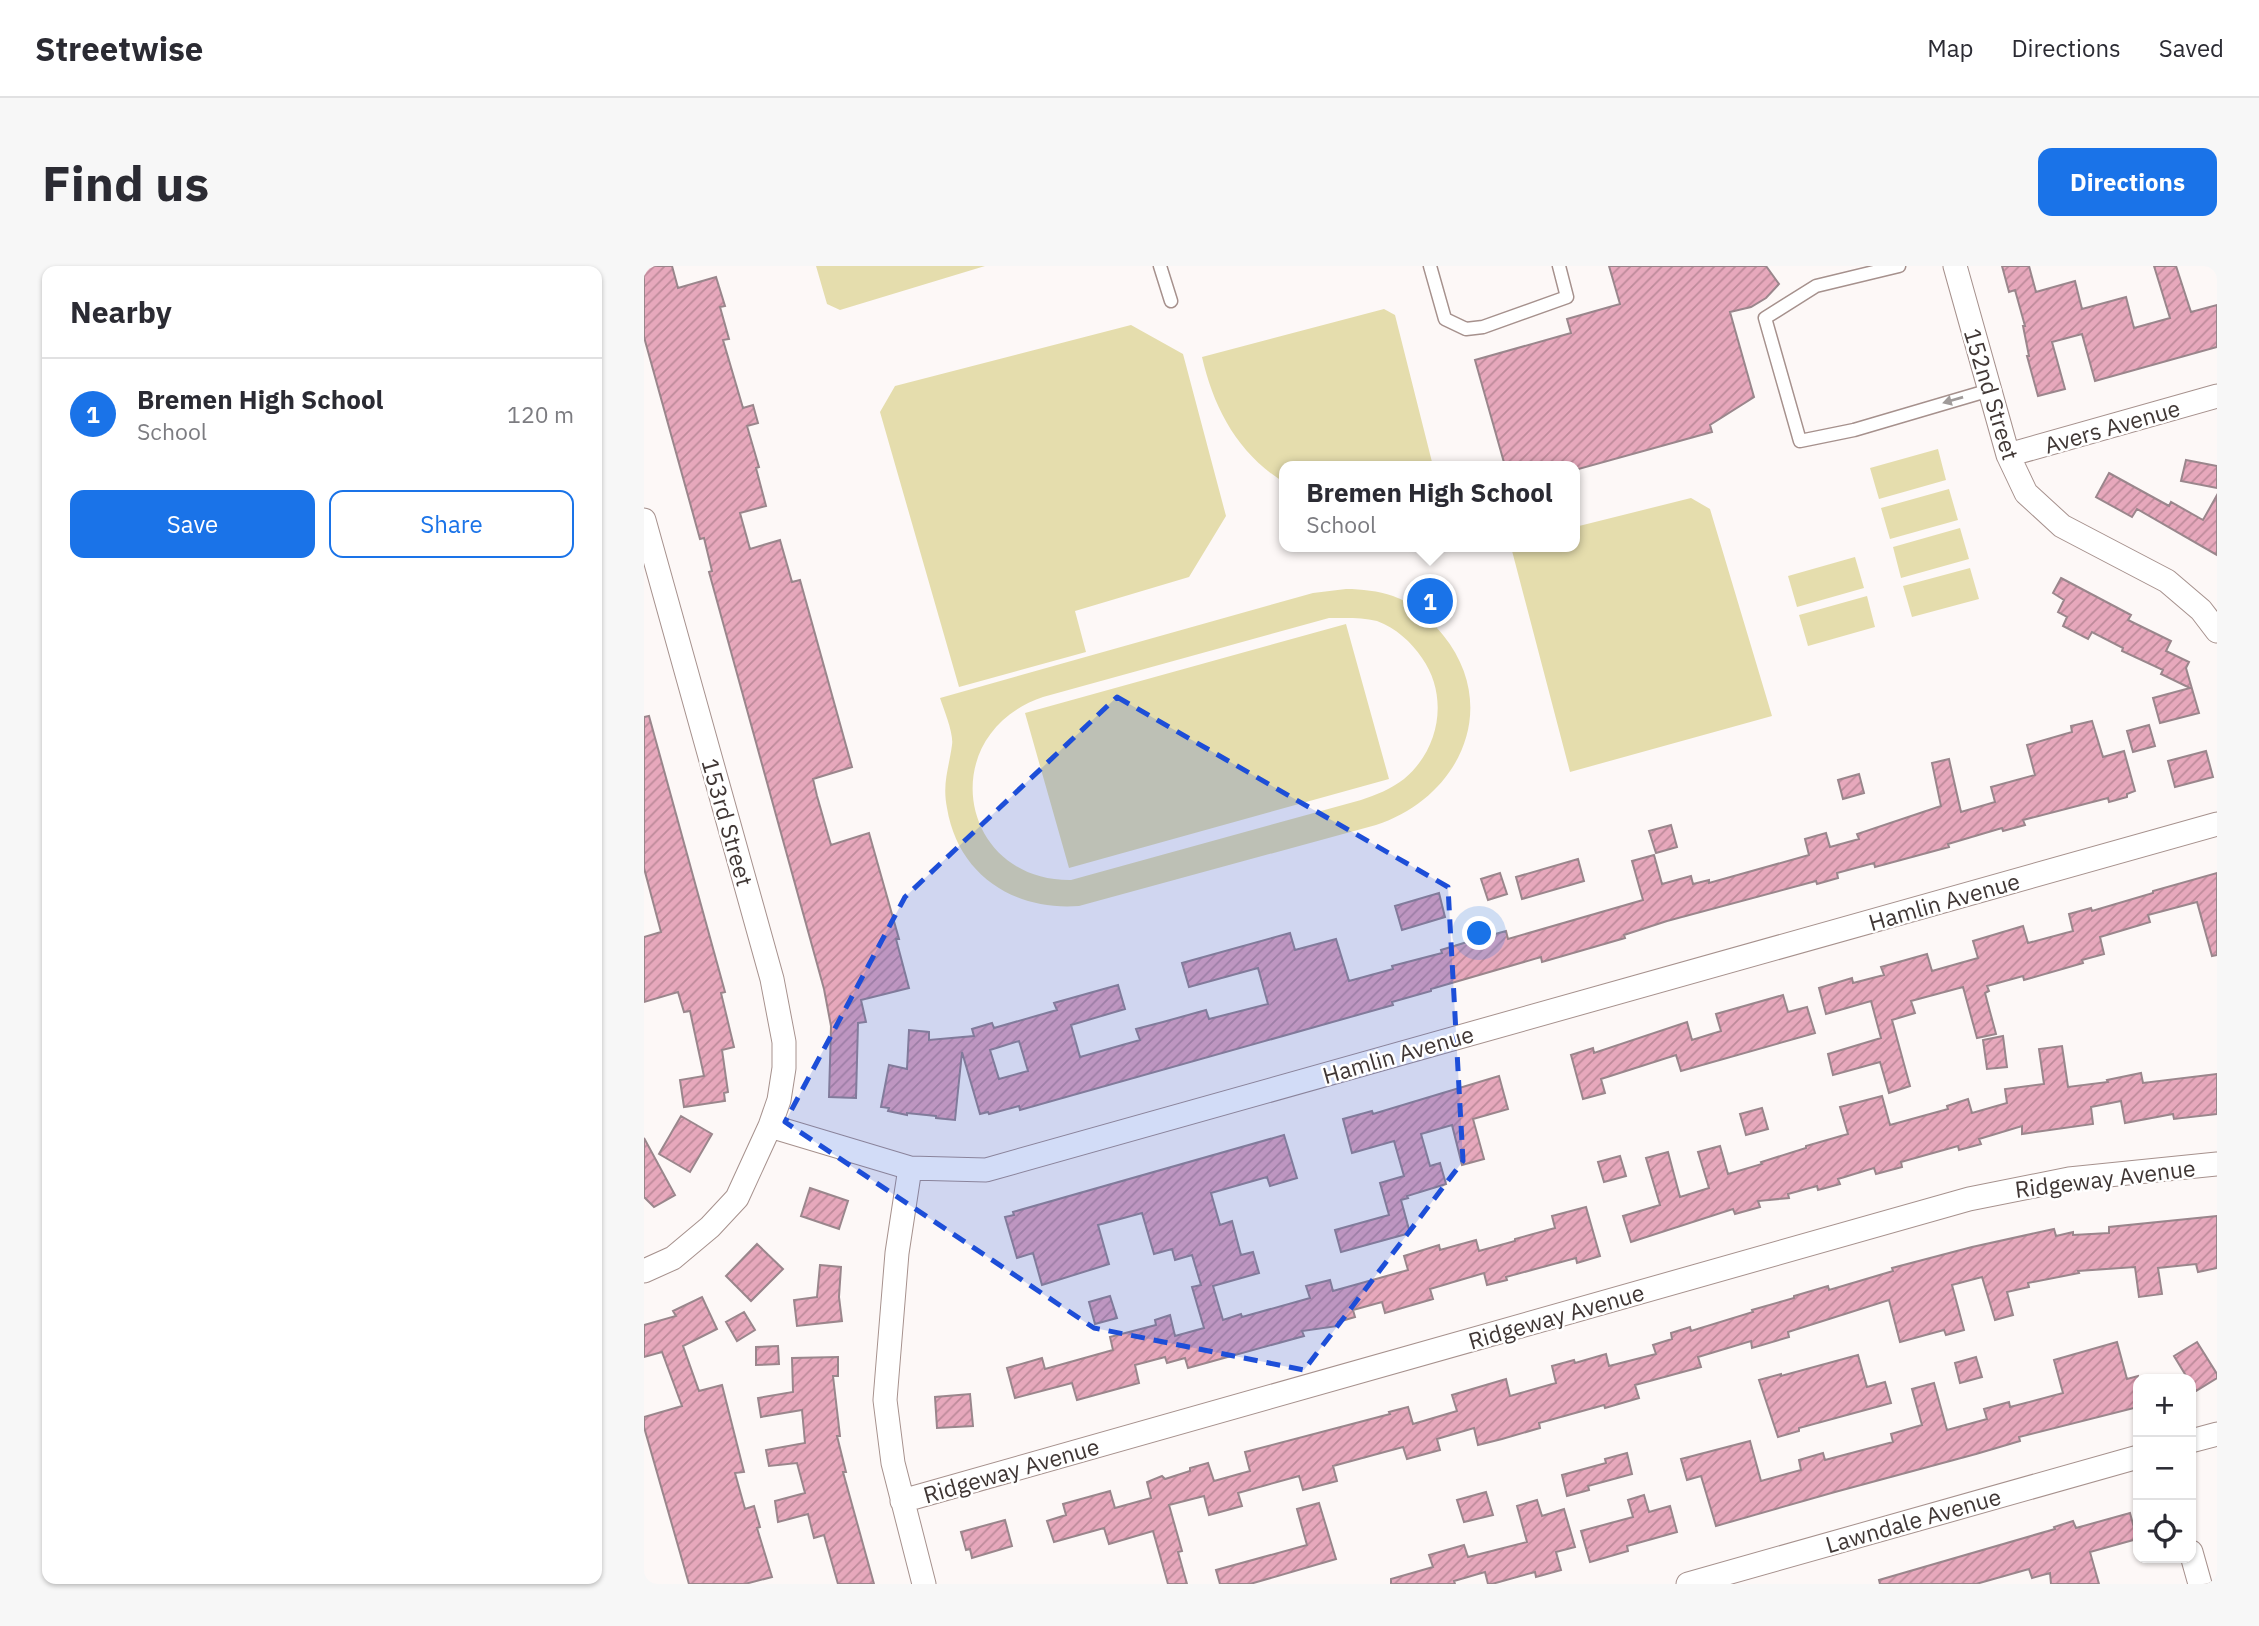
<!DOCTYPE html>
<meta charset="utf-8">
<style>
:root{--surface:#fff;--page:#f7f7f7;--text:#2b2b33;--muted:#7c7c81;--line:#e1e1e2;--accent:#1a73e8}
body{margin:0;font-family:"IBM Plex Sans",sans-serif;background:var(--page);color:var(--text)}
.controls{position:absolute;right:21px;bottom:21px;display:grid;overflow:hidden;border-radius:14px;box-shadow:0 2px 5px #0004}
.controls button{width:63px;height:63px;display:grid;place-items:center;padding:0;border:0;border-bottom:2px solid var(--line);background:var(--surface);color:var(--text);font:35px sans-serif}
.you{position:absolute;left:836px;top:668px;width:24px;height:24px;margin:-18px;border:5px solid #fff;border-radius:50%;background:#1a73e8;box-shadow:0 0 0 10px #1a73e833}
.badge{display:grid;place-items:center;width:46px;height:46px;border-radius:50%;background:var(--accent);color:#fff;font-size:23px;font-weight:700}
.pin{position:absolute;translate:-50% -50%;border:4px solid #fff;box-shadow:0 2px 7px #0006}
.popup{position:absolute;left:635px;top:195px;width:301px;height:91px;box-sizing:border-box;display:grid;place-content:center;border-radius:14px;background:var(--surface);filter:drop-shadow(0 2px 5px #0005);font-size:23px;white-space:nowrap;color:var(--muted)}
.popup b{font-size:26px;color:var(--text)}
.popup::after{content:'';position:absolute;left:50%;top:100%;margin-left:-14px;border:14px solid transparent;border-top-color:var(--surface)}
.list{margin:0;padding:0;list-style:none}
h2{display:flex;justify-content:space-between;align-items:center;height:91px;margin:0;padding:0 28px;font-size:30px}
h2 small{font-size:23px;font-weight:400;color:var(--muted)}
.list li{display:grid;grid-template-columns:46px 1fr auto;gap:21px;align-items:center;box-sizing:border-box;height:112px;padding:0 28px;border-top:2px solid var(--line)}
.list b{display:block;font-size:26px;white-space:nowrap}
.list p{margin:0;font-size:23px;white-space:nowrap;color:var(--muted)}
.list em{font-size:23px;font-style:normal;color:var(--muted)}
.actions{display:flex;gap:14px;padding:21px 28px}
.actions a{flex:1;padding:16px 0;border:2px solid var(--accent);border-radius:14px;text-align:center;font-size:24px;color:var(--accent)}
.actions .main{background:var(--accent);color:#fff}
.icon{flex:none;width:38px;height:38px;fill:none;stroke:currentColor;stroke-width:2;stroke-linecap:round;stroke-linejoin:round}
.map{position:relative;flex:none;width:1573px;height:1318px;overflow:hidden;border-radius:14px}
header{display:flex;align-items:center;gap:42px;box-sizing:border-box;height:98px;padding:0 35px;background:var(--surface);border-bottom:2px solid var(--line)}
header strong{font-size:33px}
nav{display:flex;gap:38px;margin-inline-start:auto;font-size:24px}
.intro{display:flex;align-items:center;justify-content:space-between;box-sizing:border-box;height:168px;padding:0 42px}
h1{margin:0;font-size:49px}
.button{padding:18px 32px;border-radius:14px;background:var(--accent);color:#fff;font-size:24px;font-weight:700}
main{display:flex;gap:42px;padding:0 42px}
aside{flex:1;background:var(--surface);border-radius:14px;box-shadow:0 2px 5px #0004}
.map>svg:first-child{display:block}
</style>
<header>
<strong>Streetwise</strong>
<nav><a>Map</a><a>Directions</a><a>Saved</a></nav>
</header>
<div class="intro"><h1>Find us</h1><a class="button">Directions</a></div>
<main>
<aside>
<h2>Nearby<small></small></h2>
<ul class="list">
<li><span class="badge">1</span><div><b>Bremen High School</b><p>School</p></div><em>120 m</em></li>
</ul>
<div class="actions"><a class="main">Save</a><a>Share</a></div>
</aside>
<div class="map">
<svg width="1573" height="1318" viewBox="0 0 1573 1318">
<defs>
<pattern id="building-hatch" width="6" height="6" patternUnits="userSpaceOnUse" patternTransform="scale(1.75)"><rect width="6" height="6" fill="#e7a8bc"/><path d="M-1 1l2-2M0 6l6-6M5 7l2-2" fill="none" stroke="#bd8a9a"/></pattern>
</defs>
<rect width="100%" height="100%" fill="#fdf8f7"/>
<path fill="#e5ddad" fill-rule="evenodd" d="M 172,0 L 341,0 L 196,44 L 183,38 Z
M 740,43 L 751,49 L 789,200 L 641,200 L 641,217 C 594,188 570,143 558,91 Z
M 487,59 L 539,88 L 582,250 L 545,311 L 431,345 L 442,386 L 315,421 L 236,146 L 251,120 Z
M 1294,183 L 1302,214 L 1235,233 L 1226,202 Z
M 1305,223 L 1314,254 L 1246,273 L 1237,242 Z
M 1047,232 L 1066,243 L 1128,450 L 926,506 L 867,281 L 931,281 L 931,261 Z
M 1316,262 L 1325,293 L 1257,312 L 1249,281 Z
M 1211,291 L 1220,322 L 1153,341 L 1144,310 Z
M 1326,302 L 1335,333 L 1268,351 L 1259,320 Z
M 702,323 C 718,323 734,325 749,330 C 769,337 786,353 799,369 C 858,442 815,532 732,559 L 435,640 C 370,645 314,609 303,542 C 298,517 305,502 308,479 C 310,468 300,444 296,432 L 669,327 ZM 685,352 C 701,352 717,351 733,355 C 752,362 767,376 778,392 C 805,430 796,483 760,513 C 747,523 732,529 717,534 L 427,614 C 314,615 290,468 399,431 Z
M 1223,330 L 1231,361 L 1164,380 L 1155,349 Z
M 702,358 L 745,513 L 425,602 L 381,447 Z"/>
<path fill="url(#building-hatch)" stroke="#9a868c" stroke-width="2" fill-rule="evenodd" d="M 0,0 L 28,0 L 34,22 L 72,11 L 81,40 L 76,41 L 85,73 L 79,74 L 99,142 L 109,139 L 114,157 L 103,160 L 115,201 L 112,202 L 122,240 L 96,247 L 106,283 L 136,274 L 148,316 L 156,314 L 208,501 L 169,513 L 173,530 L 187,579 L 225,567 L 255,673 L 252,673 L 265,722 L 217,734 L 222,756 L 214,757 L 212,832 L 185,831 L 187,760 L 180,723 L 65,306 L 68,305 L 60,272 L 56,273 L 0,71 Z
M 965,0 L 1122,0 L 1135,18 L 1122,32 L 1107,41 L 1086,46 L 1110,131 L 1066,159 L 1068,166 L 931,204 L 931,200 L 861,200 L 831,94 L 927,67 L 923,53 L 976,38 Z
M 1358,0 L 1385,0 L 1392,26 L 1431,15 L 1438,43 L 1482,31 L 1490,62 L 1526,52 L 1510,0 L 1532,0 L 1547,46 L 1573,39 L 1573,81 L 1451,115 L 1438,68 L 1408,76 L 1421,123 L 1394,130 L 1383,90 L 1385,90 L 1379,60 L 1381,60 L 1371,24 L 1365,26 Z
M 1542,194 L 1573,200 L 1573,222 L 1537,215 Z
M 1465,207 L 1525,240 L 1527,236 L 1559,254 L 1573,229 L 1573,289 L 1493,243 L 1488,251 L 1452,231 Z
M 1417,312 L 1487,349 L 1484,354 L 1527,375 L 1522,385 L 1545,396 L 1542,402 L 1555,447 L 1516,457 L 1509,432 L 1546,422 L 1517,408 L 1519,404 L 1478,385 L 1479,382 L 1448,366 L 1444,373 L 1419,360 L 1423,351 L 1414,346 L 1420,334 L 1409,327 Z
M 5,450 L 81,726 L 77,727 L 90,781 L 78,784 L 84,826 L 80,827 L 81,835 L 40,841 L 36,814 L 60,810 L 46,745 L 40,746 L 34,726 L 0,736 L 0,671 L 17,666 L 0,602 L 0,451 Z
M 1448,455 L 1459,491 L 1480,485 L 1491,525 L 1483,528 L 1483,531 L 1465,536 L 1464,532 L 1379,554 L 1381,559 L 1359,565 L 1358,562 L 1304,578 L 1305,581 L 1231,601 L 1230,597 L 1193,607 L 1194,612 L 1173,618 L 1172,615 L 1023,655 L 980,669 L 981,672 L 898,696 L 897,691 L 787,723 L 787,725 L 748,736 L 749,739 L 376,844 L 375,840 L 345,848 L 344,846 L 336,848 L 318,786 L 311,854 L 292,852 L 292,850 L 263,847 L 263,849 L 244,845 L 245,842 L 237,841 L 245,799 L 263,803 L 265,764 L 285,766 L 285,774 L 330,770 L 328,763 L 348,757 L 350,762 L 413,744 L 410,737 L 474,719 L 481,743 L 427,759 L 436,791 L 496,774 L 492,763 L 519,756 L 562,744 L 565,753 L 624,738 L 614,702 L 545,721 L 538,697 L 646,667 L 651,684 L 692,673 L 705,715 L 749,703 L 748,700 L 798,687 L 797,684 L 833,673 L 862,665 L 864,673 L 999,634 L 988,595 L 1010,589 L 1018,618 L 1047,610 L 1049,618 L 1065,614 L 1065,617 L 1165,589 L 1161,573 L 1182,567 L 1186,581 L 1215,573 L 1213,568 L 1297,540 L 1288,497 L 1305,493 L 1317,546 L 1351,536 L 1347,521 L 1391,509 L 1383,479 L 1428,466 L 1427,460 ZM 375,775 L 384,805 L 355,813 L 346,784 Z
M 1505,459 L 1511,480 L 1489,486 L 1483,465 Z
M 1562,485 L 1569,511 L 1531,521 L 1524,495 Z
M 1215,508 L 1220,527 L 1199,533 L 1194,514 Z
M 1027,559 L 1033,581 L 1012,587 L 1005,565 Z
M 934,593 L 940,615 L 878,633 L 872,611 Z
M 856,607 L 863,628 L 844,634 L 837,613 Z
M 1573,607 L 1573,689 L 1568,690 L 1553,636 L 1504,649 L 1506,656 L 1456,671 L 1460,688 L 1438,694 L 1439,697 L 1380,714 L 1379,710 L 1343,720 L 1345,725 L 1341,727 L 1352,768 L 1333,772 L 1319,721 L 1267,735 L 1271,747 L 1248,754 L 1266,820 L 1245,827 L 1236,796 L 1189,809 L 1184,788 L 1237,772 L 1227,735 L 1182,748 L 1175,722 L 1208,712 L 1209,717 L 1240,709 L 1237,701 L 1283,688 L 1288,705 L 1334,692 L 1329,675 L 1379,660 L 1384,677 L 1429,665 L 1425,648 L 1447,642 L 1448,645 L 1509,627 L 1509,625 Z
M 795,627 L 801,651 L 758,664 L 751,640 Z
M 1139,729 L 1144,746 L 1163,741 L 1171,767 L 1037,805 L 1032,789 L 957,813 L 961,827 L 939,833 L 927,789 L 949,782 L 950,787 L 1043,756 L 1048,774 L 1077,765 L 1072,748 Z
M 1359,770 L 1363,801 L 1343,803 L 1339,774 Z
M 1418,780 L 1424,821 L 1464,816 L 1463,814 L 1497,807 L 1499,817 L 1573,808 L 1573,848 L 1530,853 L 1529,848 L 1481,857 L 1477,835 L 1447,841 L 1449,858 L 1378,868 L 1378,860 L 1335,873 L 1337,878 L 1315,884 L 1314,880 L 1257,896 L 1258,901 L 1232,908 L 1230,902 L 1194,913 L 1196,918 L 1174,924 L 1173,920 L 1144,928 L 1145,932 L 1114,935 L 1116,941 L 1091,948 L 1089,943 L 987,976 L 979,950 L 1016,939 L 1002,892 L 1024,886 L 1036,931 L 1065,922 L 1054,886 L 1076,880 L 1084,908 L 1118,898 L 1117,896 L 1162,882 L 1162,880 L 1204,868 L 1196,841 L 1238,830 L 1246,859 L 1304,843 L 1303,840 L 1324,833 L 1328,847 L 1363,837 L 1361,823 L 1400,818 L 1395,783 Z
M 855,810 L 864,843 L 829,853 L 840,893 L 818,899 L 808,859 L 777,868 L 786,900 L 796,897 L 802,918 L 763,930 L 764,932 L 757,934 L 766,967 L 697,986 L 691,964 L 745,949 L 736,917 L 760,910 L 750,875 L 708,887 L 699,853 L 728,845 L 729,848 Z
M 1118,842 L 1124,863 L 1102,869 L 1096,848 Z
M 37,850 L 68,868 L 46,906 L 15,888 Z
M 640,869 L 653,912 L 626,920 L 623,911 L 567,927 L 576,959 L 588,955 L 597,989 L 609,986 L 615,1007 L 569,1020 L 579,1054 L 597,1048 L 598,1051 L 666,1032 L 662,1020 L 686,1014 L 689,1025 L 764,1004 L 760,990 L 795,979 L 796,984 L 832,974 L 835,985 L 871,975 L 871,973 L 911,962 L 908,950 L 942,941 L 956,990 L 933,997 L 932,992 L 862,1011 L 863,1014 L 843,1019 L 840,1007 L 786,1023 L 789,1033 L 741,1047 L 738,1036 L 709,1044 L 711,1051 L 694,1056 L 694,1060 L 658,1065 L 660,1070 L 544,1102 L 541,1092 L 523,1097 L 521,1091 L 491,1099 L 495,1117 L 433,1134 L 428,1117 L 371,1132 L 363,1102 L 398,1092 L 401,1103 L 469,1084 L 466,1071 L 512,1059 L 511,1054 L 526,1049 L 531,1070 L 560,1062 L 548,1021 L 557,1019 L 548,989 L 531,994 L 528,983 L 510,988 L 498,947 L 454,959 L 465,998 L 398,1019 L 389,987 L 373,992 L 361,951 L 370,949 L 369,946 Z
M 0,872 L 31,929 L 10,941 L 0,931 Z
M 976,890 L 982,910 L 960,916 L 954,896 Z
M 166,922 L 204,935 L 195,963 L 157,950 Z
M 1573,950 L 1573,1002 L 1554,1006 L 1552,998 L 1514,1002 L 1518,1028 L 1495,1031 L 1491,1001 L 1434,1005 L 1435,1007 L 1384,1017 L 1385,1021 L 1363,1026 L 1369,1049 L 1351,1054 L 1338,1011 L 1308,1019 L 1320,1064 L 1302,1069 L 1300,1064 L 1256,1076 L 1245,1034 L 1144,1066 L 1145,1071 L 1108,1082 L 1107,1075 L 1054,1091 L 1057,1101 L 991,1119 L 995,1132 L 961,1142 L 960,1139 L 895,1157 L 896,1162 L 858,1173 L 834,1179 L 830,1162 L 793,1173 L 796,1184 L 763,1193 L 759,1181 L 689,1200 L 693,1215 L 659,1224 L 655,1210 L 594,1227 L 598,1240 L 565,1249 L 560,1230 L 525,1239 L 538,1285 L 534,1286 L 543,1318 L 524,1318 L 509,1265 L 465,1278 L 460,1262 L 410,1276 L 403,1255 L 422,1249 L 419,1238 L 466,1225 L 471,1242 L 507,1232 L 503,1216 L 518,1210 L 521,1213 L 546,1205 L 546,1202 L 564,1197 L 570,1215 L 606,1205 L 601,1186 L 746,1148 L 745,1146 L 764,1141 L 769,1158 L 813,1145 L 808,1129 L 862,1113 L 866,1130 L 912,1117 L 908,1100 L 930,1094 L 931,1097 L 962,1088 L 965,1100 L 1012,1088 L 1009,1079 L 1028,1073 L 1027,1067 L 1046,1061 L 1047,1065 L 1109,1046 L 1108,1044 L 1150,1032 L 1150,1030 L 1184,1020 L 1185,1024 L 1249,1005 L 1248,1002 L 1328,981 L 1410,963 L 1412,970 L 1429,966 L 1429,969 L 1465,967 L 1465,961 Z
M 113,978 L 139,1003 L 107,1035 L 82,1010 Z
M 176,999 L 197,1001 L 195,1031 L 198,1055 L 153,1060 L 150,1034 L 173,1031 Z
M 466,1030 L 473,1052 L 451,1058 L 445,1036 Z
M 58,1031 L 73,1063 L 39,1080 L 55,1125 L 78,1119 L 100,1206 L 91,1207 L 101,1243 L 110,1240 L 116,1261 L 113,1262 L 128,1311 L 101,1318 L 45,1318 L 0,1161 L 0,1151 L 38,1140 L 18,1086 L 0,1091 L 0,1059 L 32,1050 L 29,1045 Z
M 100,1046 L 111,1064 L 93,1075 L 82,1056 Z
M 1473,1076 L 1483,1113 L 1494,1110 L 1494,1141 L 1375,1171 L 1376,1175 L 1332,1188 L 1191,1226 L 1072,1260 L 1057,1210 L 1043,1214 L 1037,1193 L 1106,1175 L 1117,1215 L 1157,1204 L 1155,1194 L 1179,1187 L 1181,1194 L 1249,1176 L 1247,1168 L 1278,1159 L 1268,1123 L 1290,1117 L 1303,1164 L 1343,1153 L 1340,1143 L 1365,1136 L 1366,1141 L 1419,1127 L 1410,1094 Z
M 1553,1076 L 1573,1108 L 1573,1112 L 1552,1125 L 1547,1113 L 1544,1113 L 1530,1090 Z
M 134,1080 L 135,1098 L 112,1099 L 112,1081 Z
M 1214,1089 L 1223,1121 L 1241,1116 L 1247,1137 L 1155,1162 L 1155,1165 L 1134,1171 L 1115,1114 L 1137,1108 L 1137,1110 Z
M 194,1091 L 194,1110 L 189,1110 L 196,1170 L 193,1170 L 202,1206 L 199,1206 L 230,1318 L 194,1318 L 180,1269 L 170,1272 L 164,1248 L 134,1256 L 131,1235 L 161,1227 L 153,1197 L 125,1200 L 122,1184 L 161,1177 L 158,1144 L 117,1151 L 114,1132 L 149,1126 L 148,1092 Z
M 1332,1091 L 1338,1111 L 1316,1117 L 1311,1097 Z
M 326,1128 L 329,1160 L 293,1162 L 291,1131 Z
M 983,1187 L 988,1208 L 944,1220 L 945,1224 L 923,1230 L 918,1209 L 962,1197 L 961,1193 Z
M 842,1226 L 849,1249 L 820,1256 L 813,1234 Z
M 1000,1229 L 1005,1246 L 1026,1240 L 1033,1266 L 983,1280 L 984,1285 L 946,1296 L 937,1265 L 989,1251 L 984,1234 Z
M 893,1234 L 898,1250 L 920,1243 L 931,1281 L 912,1286 L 917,1304 L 892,1311 L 891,1306 L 848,1318 L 844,1318 L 841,1306 L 810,1315 L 811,1318 L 747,1318 L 747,1313 L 789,1301 L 785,1289 L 820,1279 L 824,1291 L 883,1276 L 873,1240 Z
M 675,1237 L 692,1293 L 606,1318 L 576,1318 L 572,1304 L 663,1279 L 653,1243 Z
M 1486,1247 L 1493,1273 L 1446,1286 L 1455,1318 L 1407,1318 L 1406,1307 L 1388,1312 L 1385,1303 L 1332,1318 L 1236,1318 L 1235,1314 L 1411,1263 L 1410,1261 L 1429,1255 L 1432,1262 Z
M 361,1254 L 368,1280 L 328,1292 L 326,1283 L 322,1284 L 317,1266 Z"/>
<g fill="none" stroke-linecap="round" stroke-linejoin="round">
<defs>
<path id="lane" d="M 516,0 L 527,35
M 786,0 L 801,53 L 822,63 L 839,61 L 923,31 L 915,0
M 1255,0 L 1172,20 L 1121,52 L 1156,175 L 1210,164 L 1346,124"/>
<path id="street" d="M 1311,0 L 1364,189 L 1382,227 L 1418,260 L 1523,315 L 1557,344 L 1573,365
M 1364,189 L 1573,130
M 0,254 L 128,713 L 140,776 L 140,802 L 135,834 L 126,860 L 93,932 L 66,961 L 29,992 L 0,1005
M 126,860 L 266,902 L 342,904 L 1573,558
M 266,902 L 253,987 L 241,1134 L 249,1197 L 280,1318
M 1547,1175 L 1573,1168
M 258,1235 L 1325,933 L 1425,913 L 1573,898
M 1547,1286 L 1556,1318
M 1044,1318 L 1494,1191"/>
</defs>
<use href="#lane" stroke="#a6918d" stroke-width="15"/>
<use href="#street" stroke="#a6918d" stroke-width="25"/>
<use href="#lane" stroke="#fff" stroke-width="12"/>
<use href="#street" stroke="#fff" stroke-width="23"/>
</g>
<defs><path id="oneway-solid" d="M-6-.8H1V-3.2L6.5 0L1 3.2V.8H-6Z" transform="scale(1.75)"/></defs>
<use fill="#a09b9a" href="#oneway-solid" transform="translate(1309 134) rotate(164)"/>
<path fill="#1d4ed8" fill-opacity="0.2" stroke="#1d4ed8" stroke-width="5" stroke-dasharray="14 9" stroke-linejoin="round" d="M 473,431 L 804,621 L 819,895 L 660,1104 L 450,1062 L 141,856 L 261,631 Z"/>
<g text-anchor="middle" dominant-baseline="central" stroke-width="5" stroke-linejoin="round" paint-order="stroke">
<g font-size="23" fill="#403735" stroke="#fff">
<text transform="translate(1348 128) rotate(73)">152nd Street</text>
<text transform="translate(1468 160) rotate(-16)">Avers Avenue</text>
<text transform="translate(84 556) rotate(74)">153rd Street</text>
<text transform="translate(1300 635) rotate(-16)">Hamlin Avenue</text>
<text transform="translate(754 788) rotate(-16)">Hamlin Avenue</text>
<text transform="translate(1461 912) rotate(-7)">Ridgeway Avenue</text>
<text transform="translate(912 1050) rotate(-16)">Ridgeway Avenue</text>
<text transform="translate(367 1204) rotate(-16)">Ridgeway Avenue</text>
<text transform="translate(1269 1254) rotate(-16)">Lawndale Avenue</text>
</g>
</g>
</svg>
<div class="controls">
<button>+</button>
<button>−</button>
<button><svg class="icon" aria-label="locate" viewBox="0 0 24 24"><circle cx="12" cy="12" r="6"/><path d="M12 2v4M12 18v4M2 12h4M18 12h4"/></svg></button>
</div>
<div class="you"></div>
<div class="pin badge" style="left:786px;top:335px">1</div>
<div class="popup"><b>Bremen High School</b>School</div>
</div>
</main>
